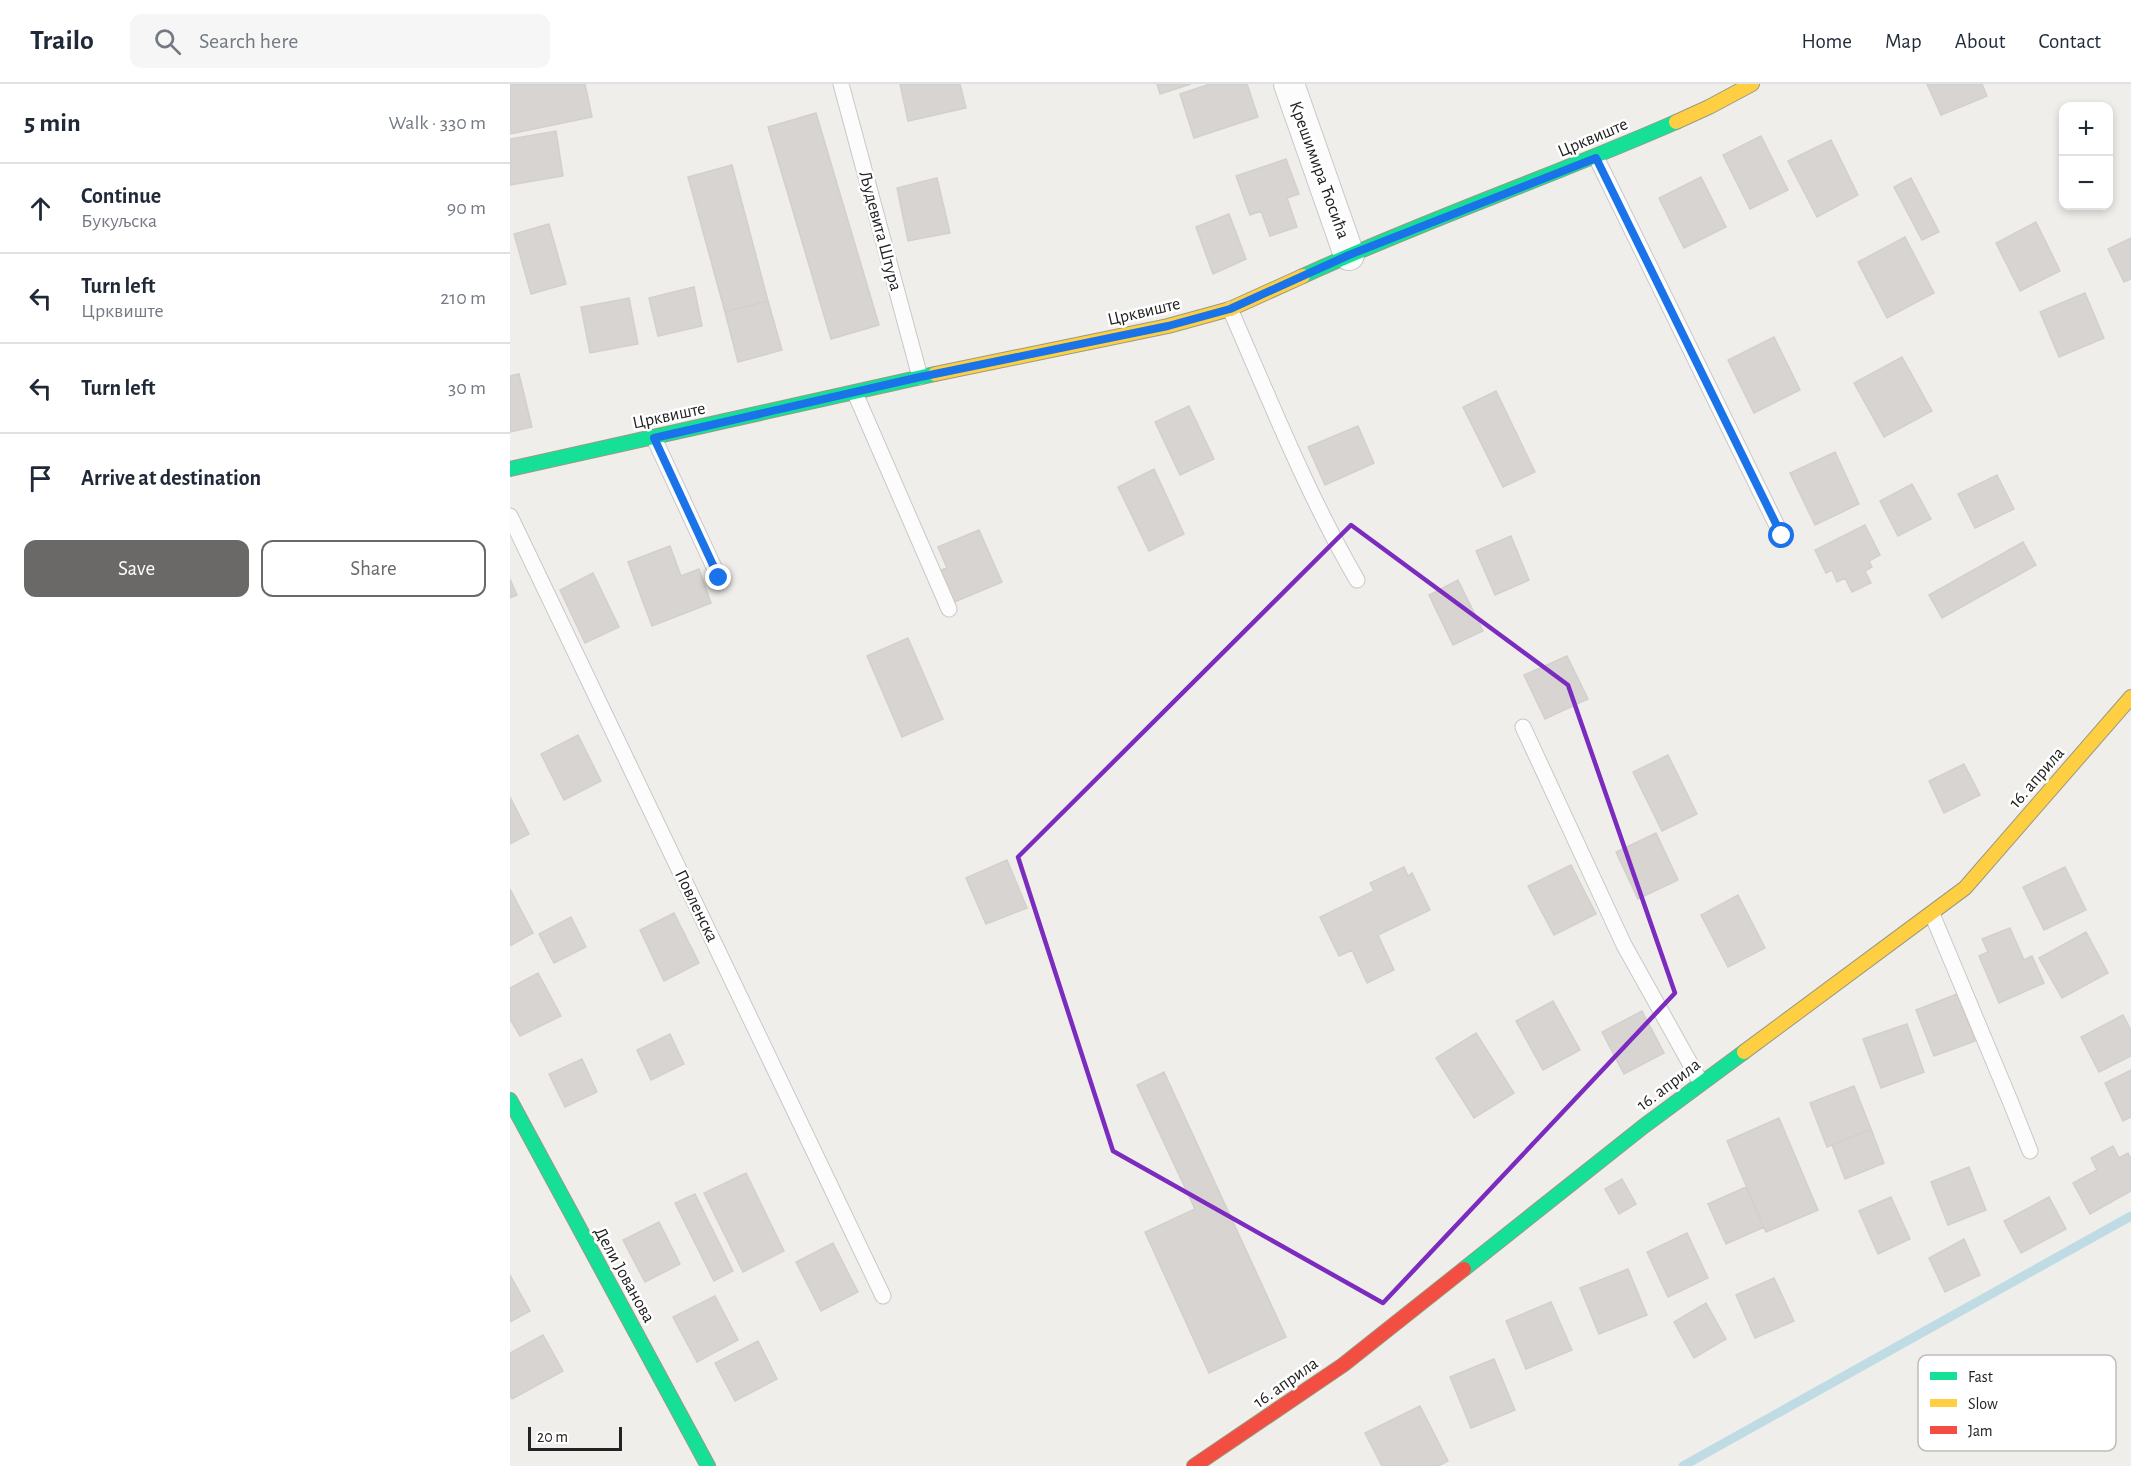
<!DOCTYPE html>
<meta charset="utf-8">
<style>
:root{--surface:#fff;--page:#f6f6f7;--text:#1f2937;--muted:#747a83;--line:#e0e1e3;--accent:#6a6968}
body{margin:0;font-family:"Alegreya Sans",sans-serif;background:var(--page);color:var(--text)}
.controls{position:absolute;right:18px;top:18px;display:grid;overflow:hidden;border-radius:12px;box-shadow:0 3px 9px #0003}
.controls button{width:54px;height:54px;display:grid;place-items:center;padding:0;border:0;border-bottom:2px solid var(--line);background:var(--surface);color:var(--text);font:30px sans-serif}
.scale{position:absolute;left:18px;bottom:15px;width:94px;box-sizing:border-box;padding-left:6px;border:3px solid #222;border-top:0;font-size:16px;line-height:21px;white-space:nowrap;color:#222;-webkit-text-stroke:4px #fff;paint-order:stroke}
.stop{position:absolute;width:18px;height:18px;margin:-14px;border:4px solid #1a73e8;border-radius:50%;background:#fff}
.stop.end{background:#1a73e8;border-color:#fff;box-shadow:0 2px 6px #0008}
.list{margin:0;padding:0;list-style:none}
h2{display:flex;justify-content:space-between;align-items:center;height:78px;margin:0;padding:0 24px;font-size:26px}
h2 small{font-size:20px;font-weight:400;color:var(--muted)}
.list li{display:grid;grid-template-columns:39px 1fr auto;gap:18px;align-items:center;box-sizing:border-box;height:90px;padding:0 24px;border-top:2px solid var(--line)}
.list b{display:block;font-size:22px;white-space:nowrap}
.list p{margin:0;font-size:20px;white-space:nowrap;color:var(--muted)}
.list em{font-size:20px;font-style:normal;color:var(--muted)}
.actions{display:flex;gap:12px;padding:18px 24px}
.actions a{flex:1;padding:14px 0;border:2px solid var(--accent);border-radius:12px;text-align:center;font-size:21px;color:var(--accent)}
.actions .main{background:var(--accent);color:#fff}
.icon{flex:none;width:33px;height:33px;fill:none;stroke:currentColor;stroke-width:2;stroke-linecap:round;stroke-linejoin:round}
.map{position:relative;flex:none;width:1621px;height:1382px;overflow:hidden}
header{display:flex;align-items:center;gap:36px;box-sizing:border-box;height:84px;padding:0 30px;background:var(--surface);border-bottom:2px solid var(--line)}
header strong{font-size:28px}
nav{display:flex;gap:33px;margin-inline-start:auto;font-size:21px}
.search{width:420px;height:54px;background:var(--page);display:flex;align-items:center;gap:15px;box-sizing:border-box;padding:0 21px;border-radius:12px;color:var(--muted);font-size:22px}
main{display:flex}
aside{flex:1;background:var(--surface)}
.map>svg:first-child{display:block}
</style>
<header>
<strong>Trailo</strong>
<div class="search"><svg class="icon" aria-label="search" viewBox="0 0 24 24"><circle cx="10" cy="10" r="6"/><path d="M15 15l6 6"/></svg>Search here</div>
<nav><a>Home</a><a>Map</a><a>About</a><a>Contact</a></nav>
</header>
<main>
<aside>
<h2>5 min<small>Walk · 330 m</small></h2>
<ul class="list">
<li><svg class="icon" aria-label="ahead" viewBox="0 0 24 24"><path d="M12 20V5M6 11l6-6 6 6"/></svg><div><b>Continue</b><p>Букуљска</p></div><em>90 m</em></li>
<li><svg class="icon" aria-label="left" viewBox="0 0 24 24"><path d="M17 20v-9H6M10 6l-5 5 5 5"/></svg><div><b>Turn left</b><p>Црквиште</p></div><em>210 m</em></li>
<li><svg class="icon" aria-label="left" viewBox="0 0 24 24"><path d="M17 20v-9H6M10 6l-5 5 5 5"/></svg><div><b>Turn left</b></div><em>30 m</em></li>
<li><svg class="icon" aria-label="arrive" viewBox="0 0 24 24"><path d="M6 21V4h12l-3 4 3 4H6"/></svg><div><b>Arrive at destination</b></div></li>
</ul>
<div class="actions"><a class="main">Save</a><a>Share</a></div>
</aside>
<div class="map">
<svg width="1621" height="1382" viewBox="0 0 1621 1382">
<rect width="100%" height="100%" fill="#f0eeeb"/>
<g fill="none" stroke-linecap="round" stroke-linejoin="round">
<path stroke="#bfdbe3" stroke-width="9" d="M 1173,1382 L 1621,1132"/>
</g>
<path fill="#d7d4d2" stroke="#d3d0cc" stroke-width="1.5" d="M 0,0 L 75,0 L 82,33 L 0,50 Z
M 390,0 L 450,0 L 456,24 L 398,37 Z
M 647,0 L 681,0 L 650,10 Z
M 700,0 L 737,0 L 748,33 L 684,54 L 670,10 Z
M 1417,0 L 1472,0 L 1477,12 L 1431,31 Z
M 306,29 L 369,241 L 321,255 L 258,43 Z
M 46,47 L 53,92 L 0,101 L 0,55 Z
M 1251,52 L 1278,106 L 1240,125 L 1213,71 Z
M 1321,56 L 1348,111 L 1307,133 L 1278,77 Z
M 776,75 L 789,110 L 777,114 L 787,143 L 760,152 L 751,127 L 740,131 L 726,92 Z
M 222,81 L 258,217 L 215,228 L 178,93 Z
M 1191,93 L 1216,143 L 1174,164 L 1149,114 Z
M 427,94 L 440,149 L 398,157 L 387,104 Z
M 1401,94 L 1429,148 L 1412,156 L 1384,103 Z
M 719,130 L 736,175 L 703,190 L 686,143 Z
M 1526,138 L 1550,187 L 1510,207 L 1486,159 Z
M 39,140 L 56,200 L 21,210 L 4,150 Z
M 1395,153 L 1424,209 L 1377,234 L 1348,178 Z
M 1621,154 L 1621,195 L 1614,198 L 1598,165 Z
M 184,203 L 192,242 L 148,252 L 139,214 Z
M 1575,209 L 1594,254 L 1549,273 L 1530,228 Z
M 119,214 L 128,260 L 80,269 L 71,223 Z
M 258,217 L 272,266 L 228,278 L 215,228 Z
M 1264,253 L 1290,306 L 1244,329 L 1218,276 Z
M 1392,273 L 1422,327 L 1374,353 L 1344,299 Z
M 9,290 L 22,343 L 0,348 L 0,292 Z
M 986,307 L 1025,388 L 993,403 L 953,323 Z
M 679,322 L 704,375 L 670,391 L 645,338 Z
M 848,342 L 864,379 L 815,401 L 798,363 Z
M 1325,368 L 1349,420 L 1305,441 L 1280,389 Z
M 644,385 L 674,450 L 639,467 L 608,403 Z
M 1487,391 L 1504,425 L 1465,444 L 1448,410 Z
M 1402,400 L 1421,435 L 1388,452 L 1370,417 Z
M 1355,441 L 1370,471 L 1359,477 L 1362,483 L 1355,487 L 1361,499 L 1342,508 L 1335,494 L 1327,498 L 1322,486 L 1316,489 L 1305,466 Z
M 469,446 L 492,498 L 442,519 L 428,487 L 437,484 L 428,463 Z
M 1001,452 L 1019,496 L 985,511 L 966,467 Z
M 1513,458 L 1526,481 L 1432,534 L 1419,511 Z
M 160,462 L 171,492 L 189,485 L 201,519 L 142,542 L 118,478 Z
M 83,489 L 109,543 L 75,559 L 50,506 Z
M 0,495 L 7,511 L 0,514 Z
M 948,496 L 973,547 L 943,561 L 919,511 Z
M 398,554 L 433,635 L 392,653 L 357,572 Z
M 1057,572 L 1078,615 L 1035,635 L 1014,591 Z
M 68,651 L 91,697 L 54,716 L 31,670 Z
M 1158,671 L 1187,730 L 1152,747 L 1123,688 Z
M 1454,680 L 1470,711 L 1434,729 L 1419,697 Z
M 0,713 L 19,750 L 0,760 Z
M 1146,749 L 1168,796 L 1128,815 L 1106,768 Z
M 497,776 L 517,824 L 476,840 L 456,794 Z
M 1061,781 L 1086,830 L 1044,851 L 1018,802 Z
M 894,783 L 898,792 L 902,789 L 920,826 L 868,851 L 884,886 L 857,899 L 842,866 L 829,872 L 810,833 L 864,807 L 860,799 Z
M 1555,783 L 1576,826 L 1534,846 L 1513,803 Z
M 0,805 L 23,849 L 0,862 Z
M 1228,811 L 1255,864 L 1218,883 L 1191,831 Z
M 164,829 L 189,879 L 154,897 L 130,846 Z
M 61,833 L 76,863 L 44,879 L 29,850 Z
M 1500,844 L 1514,876 L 1522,872 L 1534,899 L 1489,919 L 1469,872 L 1478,868 L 1472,855 Z
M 1576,848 L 1598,889 L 1552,914 L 1529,874 Z
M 28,889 L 51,932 L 10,952 L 0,935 L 0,904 Z
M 1447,910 L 1465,957 L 1424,972 L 1406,926 Z
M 1043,917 L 1070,966 L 1033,986 L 1006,937 Z
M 1132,927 L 1154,969 L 1114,990 L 1092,948 Z
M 1613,931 L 1621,946 L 1621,972 L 1589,988 L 1571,953 Z
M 1397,940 L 1414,988 L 1371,1004 L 1353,955 Z
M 966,949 L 1004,1009 L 964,1034 L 926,974 Z
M 160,950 L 174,980 L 141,996 L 127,966 Z
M 72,975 L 87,1008 L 55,1023 L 39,990 Z
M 1621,986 L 1621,1033 L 1613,1037 L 1595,999 Z
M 654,988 L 776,1253 L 699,1289 L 635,1148 L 685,1125 L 627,1001 Z
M 1344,1002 L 1361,1045 L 1317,1063 L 1300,1019 Z
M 1269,1034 L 1308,1126 L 1256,1148 L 1217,1057 Z
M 1361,1045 L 1374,1079 L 1335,1095 L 1322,1061 Z
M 1603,1062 L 1609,1074 L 1618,1069 L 1621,1075 L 1621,1107 L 1580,1130 L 1563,1099 L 1587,1086 L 1581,1074 Z
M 1459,1083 L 1476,1126 L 1438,1141 L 1421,1098 Z
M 236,1089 L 274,1167 L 233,1188 L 194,1109 Z
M 1112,1095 L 1126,1120 L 1109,1130 L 1095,1105 Z
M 1236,1103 L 1254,1143 L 1216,1160 L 1198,1120 Z
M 185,1110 L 223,1187 L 204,1197 L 165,1119 Z
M 1381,1113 L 1400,1155 L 1368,1170 L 1349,1127 Z
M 1539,1113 L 1556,1145 L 1511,1169 L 1494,1137 Z
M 149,1138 L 170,1180 L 135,1198 L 113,1156 Z
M 1177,1149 L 1198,1194 L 1158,1213 L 1137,1168 Z
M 1454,1155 L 1470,1191 L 1435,1208 L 1419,1174 Z
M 323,1159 L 348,1208 L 311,1227 L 286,1178 Z
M 1118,1185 L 1137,1231 L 1089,1250 L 1070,1204 Z
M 0,1191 L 20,1227 L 0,1238 Z
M 1264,1194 L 1284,1237 L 1245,1254 L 1226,1211 Z
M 205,1212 L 228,1256 L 187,1278 L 163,1233 Z
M 1041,1218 L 1062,1266 L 1016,1285 L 996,1237 Z
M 1196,1219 L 1216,1255 L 1184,1274 L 1164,1238 Z
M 33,1251 L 53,1287 L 2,1315 L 0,1312 L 0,1269 Z
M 248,1257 L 267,1295 L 225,1317 L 205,1279 Z
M 984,1275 L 1005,1326 L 961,1344 L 940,1293 Z
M 910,1322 L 938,1377 L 928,1382 L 872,1382 L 855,1349 Z"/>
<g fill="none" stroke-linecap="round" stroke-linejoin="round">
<defs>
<path id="lane" d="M 331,0 L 410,293
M 1086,73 L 1272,452
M 720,225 C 760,316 797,410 847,496
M 345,309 L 439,525
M 144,354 L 209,494
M 0,432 L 373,1212
M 1013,643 L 1114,861 L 1191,999
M 1422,830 L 1501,1019 L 1520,1067"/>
<path id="street" d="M 779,0 L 839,171"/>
<path id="fast" d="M 793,192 C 915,136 1043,92 1166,38
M 0,385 L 425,290
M 0,1016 L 198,1382
M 954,1185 L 1134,1042 L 1234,968"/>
<path id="slow" d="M 1166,38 L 1199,23 L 1242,0
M 425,290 L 658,242 L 720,225 L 793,192
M 1234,968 L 1455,804 L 1621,613"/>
<path id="jam" d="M 684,1382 L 833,1281 L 954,1185"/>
</defs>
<use href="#lane" stroke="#c9c8c7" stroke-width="17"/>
<use href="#street" stroke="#c9c8c7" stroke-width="32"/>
<use href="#fast" stroke="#999a82" stroke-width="16"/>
<use href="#slow" stroke="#999a82" stroke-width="16"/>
<use href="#jam" stroke="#999a82" stroke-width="16"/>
<use href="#lane" stroke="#fdfcfc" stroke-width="15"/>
<use href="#street" stroke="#fdfcfc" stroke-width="30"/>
<use href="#fast" stroke="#16e098" stroke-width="14"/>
<use href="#slow" stroke="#ffcf43" stroke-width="14"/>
<use href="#jam" stroke="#f24e42" stroke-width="14"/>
</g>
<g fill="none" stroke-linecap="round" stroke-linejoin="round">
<path stroke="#1a73e8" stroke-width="8" d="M 209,494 L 144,354 L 410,293 L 658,242 L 720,225 L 839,171 L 1086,74 L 1272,452"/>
</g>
<path fill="none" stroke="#7b2cbf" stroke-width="4.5" stroke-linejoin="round" d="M 841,441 L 1058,601 L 1165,909 L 873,1219 L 603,1067 L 508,773 Z"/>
<g text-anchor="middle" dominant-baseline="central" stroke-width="5" stroke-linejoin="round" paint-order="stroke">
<g font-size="18" fill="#222" stroke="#fff">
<text transform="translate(1083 54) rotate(-23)">Црквиште</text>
<text transform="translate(809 86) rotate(70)">Крешимира Ћосића</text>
<text transform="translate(370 147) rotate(75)">Људевита Штура</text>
<text transform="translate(634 228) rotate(-13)">Црквиште</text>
<text transform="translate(159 332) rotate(-12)">Црквиште</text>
<text transform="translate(1527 694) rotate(-49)">16. априла</text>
<text transform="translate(186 822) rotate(64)">Повленска</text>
<text transform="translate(1159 1001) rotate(-37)">16. априла</text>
<text transform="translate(114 1191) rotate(61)">Дели Јованова</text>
<text transform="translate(776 1299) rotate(-35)">16. априла</text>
</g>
</g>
<rect x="1408" y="1271" width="198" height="96" rx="9" fill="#fff" stroke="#bdbdbd" stroke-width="1.5"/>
<rect x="1420" y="1288" width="27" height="8" fill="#16e098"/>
<rect x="1420" y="1315" width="27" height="8" fill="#ffcf43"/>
<rect x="1420" y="1342" width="27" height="8" fill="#f24e42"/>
<g font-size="16" fill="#222">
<text x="1458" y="1298">Fast</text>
<text x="1458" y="1325">Slow</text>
<text x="1458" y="1352">Jam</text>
</g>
</svg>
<div class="controls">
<button>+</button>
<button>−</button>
</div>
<div class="scale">20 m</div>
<div class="stop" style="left:1272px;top:452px"></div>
<div class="stop end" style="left:209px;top:494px"></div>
</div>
</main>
